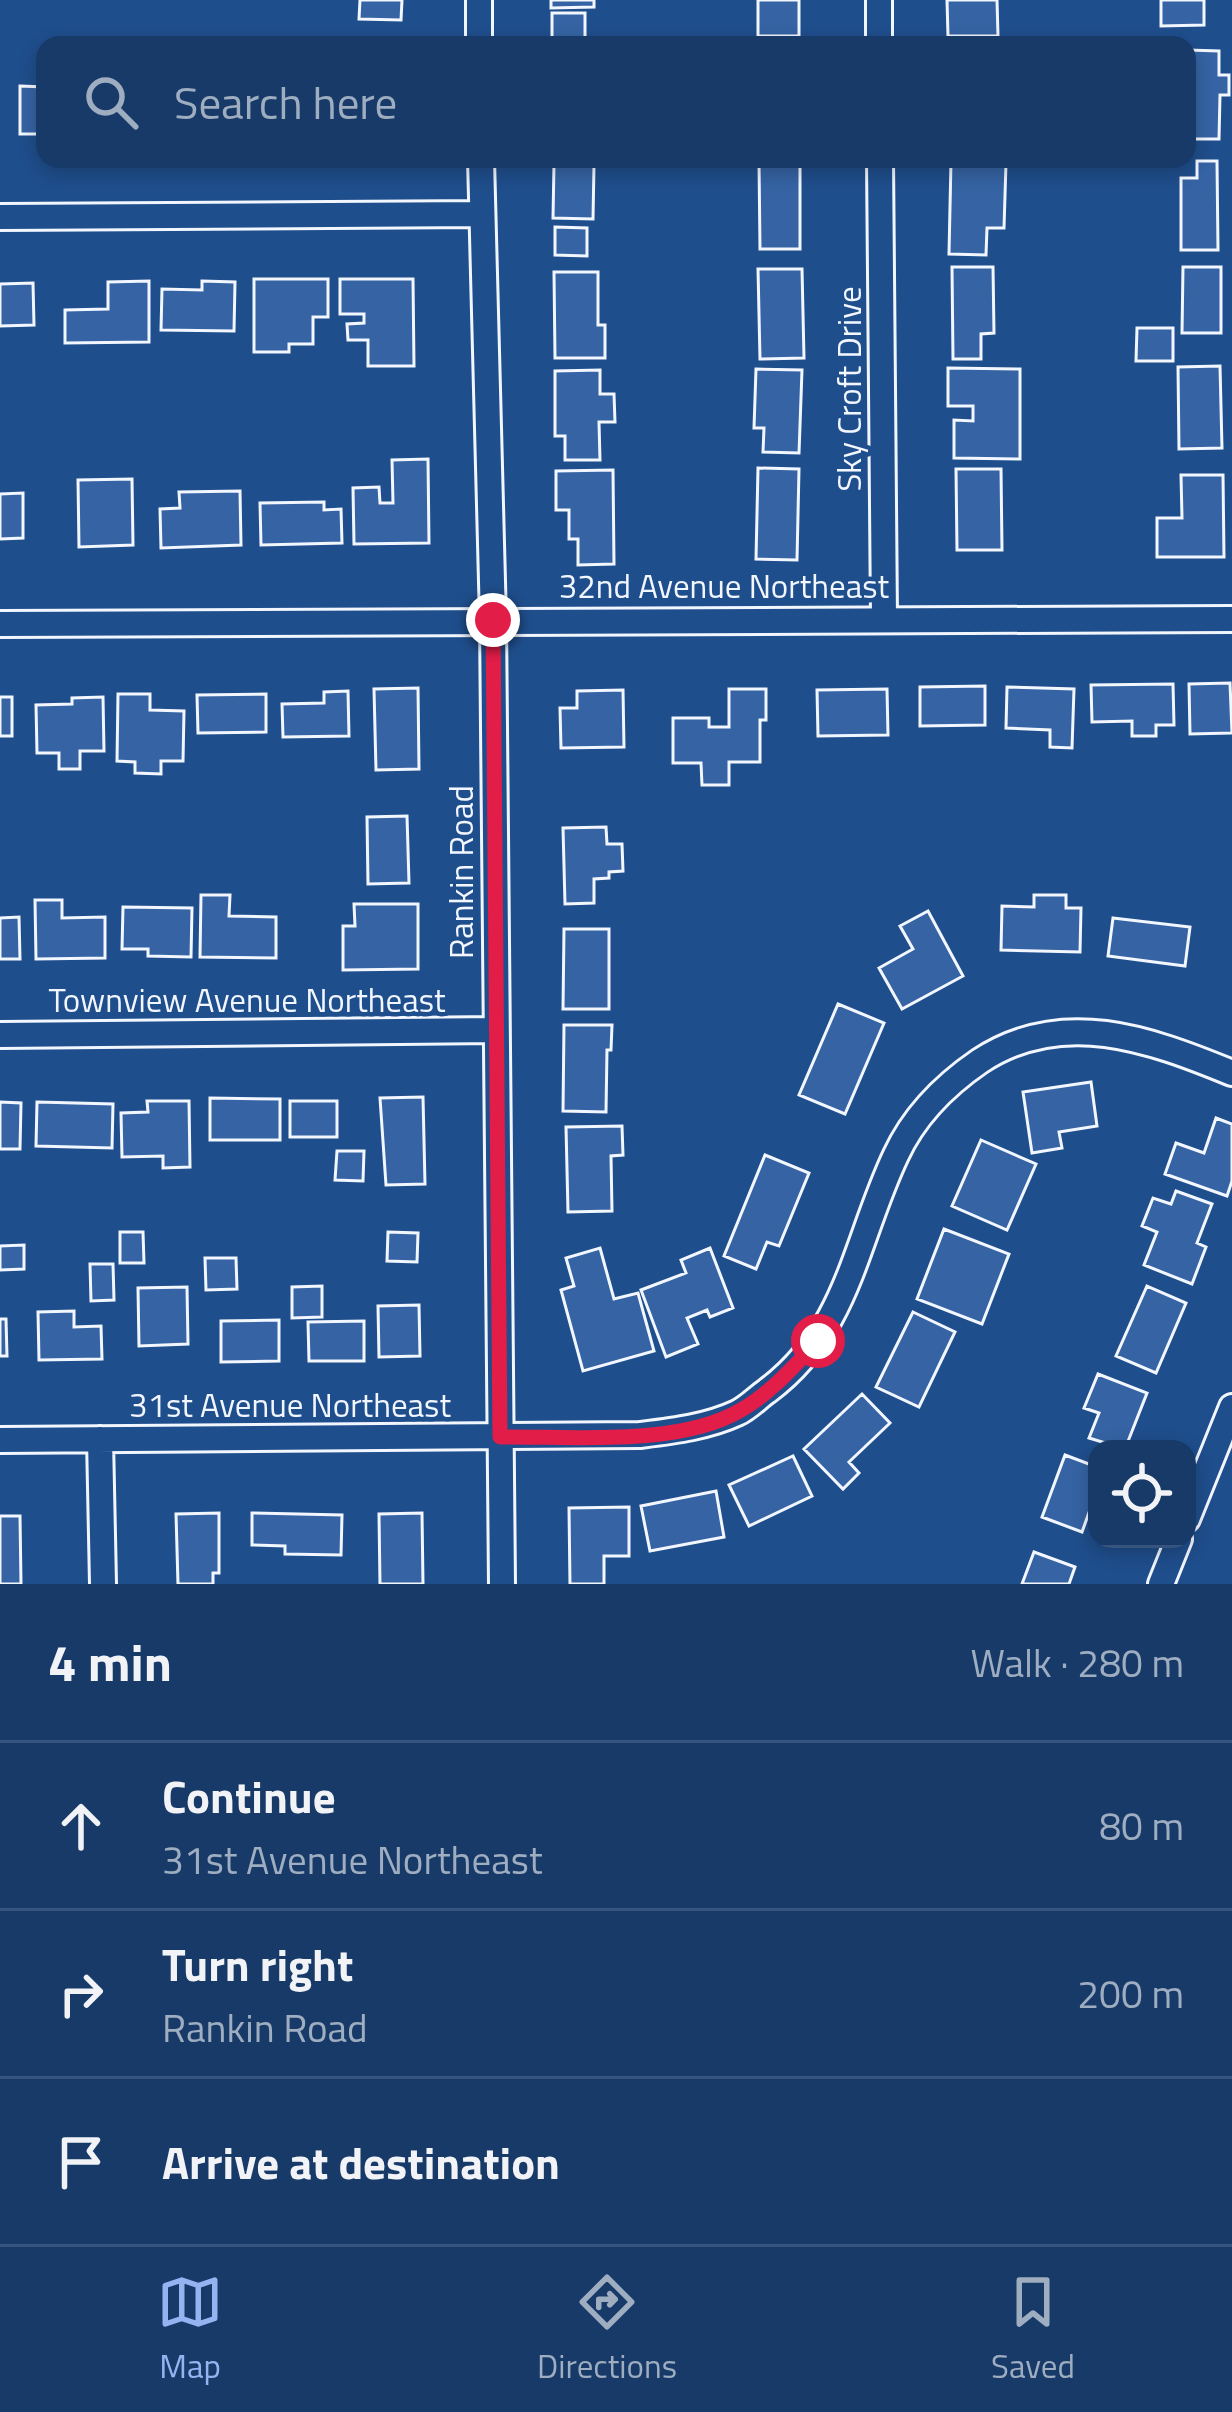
<!DOCTYPE html>
<meta charset="utf-8">
<style>
:root{--surface:#173a69;--page:#244571;--text:#f1f3f6;--muted:#9eadc0;--line:#36547d;--accent:#95b2f1}
body{margin:0;font-family:"Titillium Web",sans-serif;background:var(--page);color:var(--text)}
.controls{position:absolute;right:36px;bottom:36px;display:grid;overflow:hidden;border-radius:24px;box-shadow:0 6px 18px #0003}
.controls button{width:108px;height:108px;display:grid;place-items:center;padding:0;border:0;border-bottom:3px solid var(--line);background:var(--surface);color:var(--text);font:60px sans-serif}
.stop{position:absolute;width:36px;height:36px;margin:-27px;border:9px solid #e11d48;border-radius:50%;background:#fff}
.stop.end{background:#e11d48;border-color:#fff;box-shadow:0 3px 12px #0008}
.list{margin:0;padding:0;list-style:none}
h2{display:flex;justify-content:space-between;align-items:center;height:156px;margin:0;padding:0 48px;font-size:51px}
h2 small{font-size:39px;font-weight:400;color:var(--muted)}
.list li{display:grid;grid-template-columns:78px 1fr auto;gap:36px;align-items:center;box-sizing:border-box;height:168px;padding:0 48px;border-top:3px solid var(--line)}
.list b{display:block;font-size:45px;white-space:nowrap}
.list p{margin:0;font-size:39px;white-space:nowrap;color:var(--muted)}
.list em{font-size:39px;font-style:normal;color:var(--muted)}
.icon{flex:none;width:66px;height:66px;fill:none;stroke:currentColor;stroke-width:2;stroke-linecap:round;stroke-linejoin:round}
.map{position:relative;flex:none;width:1232px;height:1584px;overflow:hidden}
.search{position:absolute;background:var(--surface);box-shadow:0 6px 18px #0003;left:36px;right:36px;top:36px;height:132px;display:flex;align-items:center;gap:30px;box-sizing:border-box;padding:0 42px;border-radius:24px;color:var(--muted);font-size:45px}
.sheet{height:660px;background:var(--surface)}
nav{display:flex;justify-content:space-around;align-items:center;box-sizing:border-box;height:168px;border-top:3px solid var(--line);background:var(--surface);font-size:33px;color:var(--muted)}
nav a{display:grid;justify-items:center;gap:6px}
nav .on{color:var(--accent)}
.map>svg:first-child{display:block}
</style>
<div class="map">
<svg width="1232" height="1584" viewBox="0 0 1232 1584">
<rect width="100%" height="100%" fill="#1f4e8c"/>
<path fill="#3563a3" stroke="#f2f6ff" stroke-width="3" d="M 360,0 L 402,0 L 401,20 L 359,19 Z
M 551,0 L 594,0 L 594,7 L 551,8 Z
M 758,0 L 799,0 L 799,36 L 758,36 Z
M 947,0 L 997,0 L 998,36 L 948,36 Z
M 1161,0 L 1204,0 L 1204,25 L 1161,26 Z
M 552,13 L 585,13 L 585,43 L 552,44 Z
M 1187,50 L 1219,51 L 1219,75 L 1229,75 L 1229,95 L 1220,95 L 1219,139 L 1187,139 Z
M 20,86 L 45,87 L 45,134 L 20,134 Z
M 800,160 L 800,249 L 760,249 L 759,161 Z
M 951,161 L 1006,163 L 1004,228 L 987,228 L 986,255 L 949,254 Z
M 1197,161 L 1217,161 L 1218,250 L 1181,250 L 1181,178 L 1197,178 Z
M 554,164 L 594,165 L 593,219 L 553,218 Z
M 555,227 L 587,228 L 587,256 L 555,255 Z
M 952,267 L 993,267 L 994,333 L 981,334 L 981,359 L 953,359 Z
M 1183,267 L 1221,267 L 1221,333 L 1182,333 Z
M 758,269 L 802,269 L 804,358 L 760,359 Z
M 554,272 L 598,272 L 598,325 L 605,325 L 605,358 L 555,358 Z
M 254,279 L 328,279 L 328,317 L 313,317 L 313,344 L 289,344 L 289,352 L 254,352 Z
M 340,279 L 413,279 L 414,366 L 368,366 L 368,340 L 348,340 L 347,324 L 364,323 L 364,314 L 340,314 Z
M 149,281 L 149,342 L 65,343 L 65,310 L 108,309 L 108,282 Z
M 202,281 L 235,282 L 234,331 L 161,330 L 162,289 L 202,290 Z
M 33,283 L 34,325 L 0,326 L 0,284 Z
M 1137,328 L 1173,328 L 1173,361 L 1136,361 Z
M 1220,366 L 1222,448 L 1179,449 L 1178,367 Z
M 948,368 L 1020,369 L 1020,459 L 954,458 L 954,420 L 973,421 L 973,406 L 948,406 Z
M 756,369 L 802,370 L 799,453 L 763,452 L 764,428 L 754,428 Z
M 600,370 L 600,394 L 614,394 L 615,422 L 599,422 L 600,460 L 565,460 L 565,436 L 555,436 L 555,371 Z
M 428,459 L 429,543 L 354,544 L 353,488 L 379,487 L 380,503 L 393,503 L 392,460 Z
M 758,468 L 799,469 L 797,560 L 756,559 Z
M 956,469 L 1001,469 L 1002,550 L 957,550 Z
M 613,470 L 614,564 L 578,565 L 578,539 L 569,539 L 569,510 L 556,510 L 556,471 Z
M 1181,475 L 1223,475 L 1224,557 L 1157,557 L 1157,518 L 1182,518 Z
M 132,479 L 133,545 L 79,547 L 78,480 Z
M 240,491 L 241,545 L 161,548 L 160,509 L 180,508 L 179,492 Z
M 23,493 L 23,538 L 0,539 L 0,494 Z
M 324,502 L 324,510 L 341,509 L 342,543 L 261,545 L 260,503 Z
M 1230,683 L 1232,733 L 1190,734 L 1189,684 Z
M 1173,684 L 1174,725 L 1156,725 L 1156,736 L 1132,736 L 1132,721 L 1092,722 L 1091,685 Z
M 985,686 L 985,725 L 920,726 L 920,687 Z
M 1007,687 L 1074,689 L 1072,748 L 1050,747 L 1050,730 L 1006,728 Z
M 418,688 L 419,769 L 376,770 L 374,689 Z
M 729,689 L 766,689 L 766,720 L 760,720 L 760,762 L 729,762 L 729,785 L 702,785 L 701,763 L 673,763 L 673,718 L 709,718 L 709,727 L 729,727 Z
M 887,689 L 888,735 L 818,736 L 817,690 Z
M 623,690 L 624,747 L 561,748 L 560,708 L 577,708 L 577,691 Z
M 348,691 L 349,736 L 283,737 L 282,704 L 324,703 L 324,692 Z
M 118,694 L 150,694 L 150,710 L 184,711 L 183,761 L 161,761 L 161,774 L 135,773 L 135,762 L 117,761 Z
M 266,694 L 266,732 L 198,733 L 197,695 Z
M 0,697 L 12,697 L 12,736 L 0,736 Z
M 103,697 L 104,751 L 80,751 L 80,769 L 59,769 L 59,753 L 37,753 L 36,705 L 72,704 L 72,698 Z
M 407,816 L 409,883 L 368,884 L 367,817 Z
M 606,827 L 607,844 L 622,844 L 623,871 L 609,872 L 609,878 L 594,879 L 594,903 L 565,904 L 563,828 Z
M 201,895 L 230,895 L 229,916 L 276,917 L 276,958 L 200,957 Z
M 1034,895 L 1066,895 L 1066,908 L 1081,908 L 1080,952 L 1001,950 L 1002,906 L 1034,907 Z
M 35,900 L 62,900 L 62,918 L 105,917 L 105,958 L 36,959 Z
M 354,904 L 418,904 L 418,969 L 343,970 L 343,926 L 355,926 Z
M 123,907 L 192,908 L 191,957 L 148,956 L 148,949 L 122,949 Z
M 928,911 L 963,976 L 902,1009 L 879,968 L 913,949 L 900,926 Z
M 19,917 L 20,959 L 0,959 L 0,918 Z
M 1113,918 L 1190,927 L 1185,966 L 1108,956 Z
M 564,929 L 609,929 L 609,1009 L 563,1009 Z
M 838,1004 L 884,1023 L 845,1114 L 799,1095 Z
M 564,1025 L 612,1025 L 611,1050 L 607,1050 L 606,1112 L 563,1111 Z
M 1091,1082 L 1097,1126 L 1059,1132 L 1062,1148 L 1032,1153 L 1023,1092 Z
M 423,1097 L 425,1184 L 386,1185 L 380,1098 Z
M 210,1098 L 280,1099 L 280,1140 L 210,1140 Z
M 147,1101 L 189,1101 L 190,1167 L 163,1168 L 163,1156 L 122,1157 L 121,1113 L 148,1112 Z
M 290,1101 L 337,1101 L 337,1137 L 290,1137 Z
M 0,1102 L 21,1103 L 20,1149 L 0,1149 Z
M 37,1102 L 113,1104 L 112,1148 L 36,1146 Z
M 1216,1118 L 1232,1124 L 1232,1181 L 1227,1196 L 1165,1174 L 1176,1143 L 1204,1153 Z
M 622,1126 L 623,1155 L 611,1156 L 612,1211 L 568,1212 L 566,1127 Z
M 981,1140 L 1036,1164 L 1007,1230 L 952,1206 Z
M 337,1151 L 364,1151 L 363,1181 L 335,1180 Z
M 765,1155 L 809,1173 L 779,1246 L 767,1242 L 756,1269 L 724,1256 Z
M 1176,1191 L 1212,1204 L 1197,1243 L 1206,1247 L 1192,1284 L 1144,1265 L 1157,1232 L 1142,1226 L 1153,1198 L 1171,1204 Z
M 944,1229 L 1009,1254 L 982,1324 L 917,1299 Z
M 120,1232 L 143,1232 L 144,1263 L 120,1263 Z
M 388,1232 L 418,1233 L 417,1262 L 387,1261 Z
M 24,1245 L 24,1269 L 0,1270 L 0,1246 Z
M 600,1248 L 614,1299 L 638,1293 L 654,1351 L 583,1371 L 561,1290 L 574,1286 L 566,1258 Z
M 710,1248 L 733,1308 L 710,1317 L 707,1310 L 687,1318 L 698,1344 L 666,1357 L 641,1290 L 686,1273 L 681,1260 Z
M 205,1258 L 236,1258 L 237,1289 L 206,1290 Z
M 90,1264 L 113,1264 L 114,1300 L 91,1301 Z
M 322,1286 L 322,1317 L 292,1318 L 292,1287 Z
M 1147,1286 L 1186,1303 L 1156,1373 L 1116,1356 Z
M 187,1287 L 188,1344 L 139,1346 L 138,1288 Z
M 419,1305 L 420,1356 L 379,1357 L 378,1306 Z
M 74,1311 L 74,1327 L 101,1326 L 102,1359 L 39,1360 L 38,1312 Z
M 913,1312 L 955,1332 L 919,1407 L 876,1387 Z
M 0,1319 L 6,1319 L 7,1356 L 0,1356 Z
M 279,1320 L 279,1361 L 221,1362 L 221,1321 Z
M 364,1321 L 364,1361 L 309,1361 L 308,1322 Z
M 1098,1374 L 1147,1393 L 1125,1449 L 1089,1438 L 1099,1413 L 1084,1408 Z
M 862,1394 L 890,1423 L 849,1462 L 859,1473 L 843,1489 L 804,1449 Z
M 1065,1455 L 1097,1467 L 1097,1509 L 1091,1507 L 1082,1532 L 1042,1517 Z
M 793,1456 L 812,1496 L 749,1526 L 729,1485 Z
M 716,1491 L 724,1537 L 650,1551 L 641,1506 Z
M 629,1507 L 629,1556 L 604,1556 L 604,1584 L 570,1584 L 569,1508 Z
M 219,1513 L 219,1573 L 213,1573 L 213,1584 L 178,1584 L 176,1514 Z
M 252,1513 L 342,1515 L 341,1555 L 285,1554 L 285,1546 L 252,1545 Z
M 422,1513 L 423,1584 L 380,1584 L 379,1514 Z
M 0,1516 L 20,1516 L 21,1584 L 0,1584 Z
M 1034,1552 L 1075,1567 L 1069,1584 L 1022,1584 Z"/>
<g fill="none" stroke-linecap="round" stroke-linejoin="round">
<defs>
<path id="street" d="M 479,0 L 479,45
M 879,0 L 879,45
M 481,159 L 493,620 L 502,1584
M 880,159 L 884,619
M 0,217 L 481,214
M 0,624 L 1232,619
M 0,1035 L 495,1030
M 100,1439 L 103,1584
M 0,1440 L 640,1435 C 672,1431 707,1427 737,1413 C 748,1408 757,1398 767,1391 C 849,1330 855,1241 896,1155 C 914,1116 945,1085 980,1061 C 1062,1007 1149,1039 1232,1073
M 1187,1519 L 1232,1407
M 1161,1584 L 1179,1539"/>
</defs>
<use href="#street" stroke="#f2f6ff" stroke-width="30"/>
<use href="#street" stroke="#1f4e8c" stroke-width="24"/>
</g>
<g fill="none" stroke-linecap="round" stroke-linejoin="round">
<path stroke="#e11d48" stroke-width="15" d="M 493,620 L 500,1437 C 571,1436 679,1447 741,1410 C 771,1393 794,1366 818,1341"/>
</g>
<g text-anchor="middle" dominant-baseline="central" stroke-width="9" stroke-linejoin="round" paint-order="stroke">
<g font-size="33" fill="#f2f6ff" stroke="#1f4e8c">
<text transform="translate(849 389) rotate(-90)">Sky Croft Drive</text>
<text x="724" y="586">32nd Avenue Northeast</text>
<text transform="translate(461 872) rotate(-90)">Rankin Road</text>
<text x="247" y="1000">Townview Avenue Northeast</text>
<text x="290" y="1405">31st Avenue Northeast</text>
</g>
</g>
</svg>
<div class="controls">
<button><svg class="icon" aria-label="locate" viewBox="0 0 24 24"><circle cx="12" cy="12" r="6"/><path d="M12 2v4M12 18v4M2 12h4M18 12h4"/></svg></button>
</div>
<div class="stop" style="left:818px;top:1341px"></div>
<div class="stop end" style="left:493px;top:620px"></div>
<div class="search"><svg class="icon" aria-label="search" viewBox="0 0 24 24"><circle cx="10" cy="10" r="6"/><path d="M15 15l6 6"/></svg>Search here</div>
</div>
<section class="sheet">
<h2>4 min<small>Walk · 280 m</small></h2>
<ul class="list">
<li><svg class="icon" aria-label="ahead" viewBox="0 0 24 24"><path d="M12 20V5M6 11l6-6 6 6"/></svg><div><b>Continue</b><p>31st Avenue Northeast</p></div><em>80 m</em></li>
<li><svg class="icon" aria-label="right" viewBox="0 0 24 24"><path d="M7 20v-9h11M14 6l5 5-5 5"/></svg><div><b>Turn right</b><p>Rankin Road</p></div><em>200 m</em></li>
<li><svg class="icon" aria-label="arrive" viewBox="0 0 24 24"><path d="M6 21V4h12l-3 4 3 4H6"/></svg><div><b>Arrive at destination</b></div></li>
</ul>
</section>
<nav>
<a class="on"><svg class="icon" aria-label="map" viewBox="0 0 24 24"><path d="M3 6l6-2 6 2 6-2v14l-6 2-6-2-6 2zM9 4v14M15 6v14"/></svg>Map</a>
<a><svg class="icon" aria-label="directions" viewBox="0 0 24 24"><path d="M12 3l9 9-9 9-9-9zM9 14v-3h6M13 9l2 2-2 2"/></svg>Directions</a>
<a><svg class="icon" aria-label="saved" viewBox="0 0 24 24"><path d="M7 4h10v16l-5-4-5 4z"/></svg>Saved</a>
</nav>
